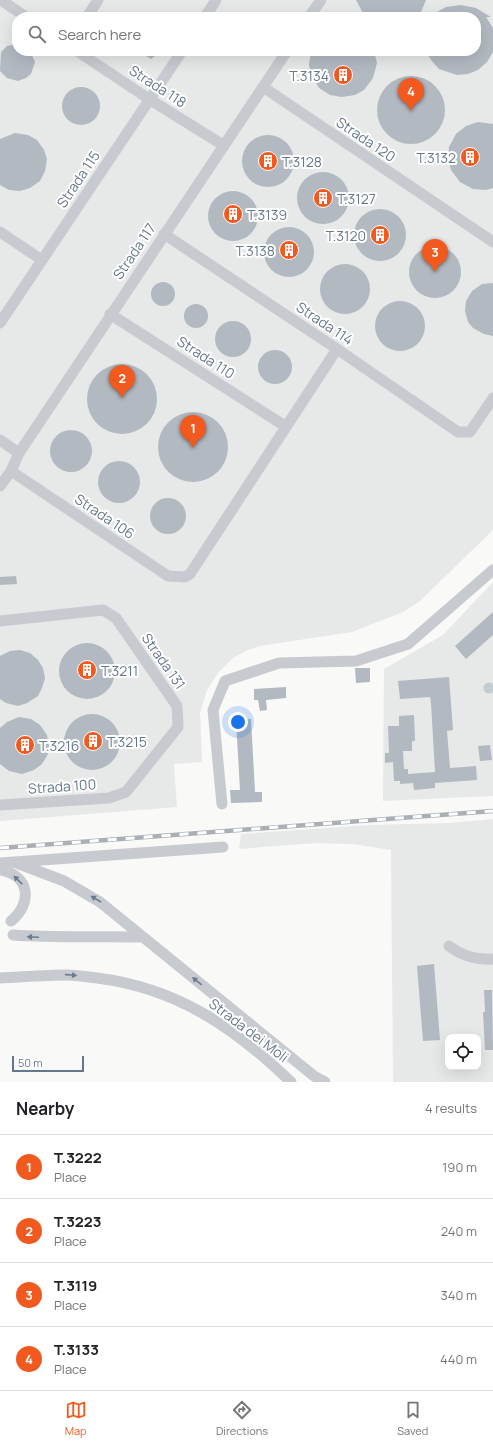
<!DOCTYPE html>
<style>
:root{--surface:#fff;--page:#f2f2f2;--text:#202124;--muted:#757577;--line:#e0e0e0;--accent:#f2591e}
body{margin:0;font-family:Manrope,sans-serif;background:var(--page);color:var(--text)}
.controls{position:absolute;right:12px;bottom:12px;display:grid;overflow:hidden;border-radius:8px;box-shadow:0 4px 16px #0002}
.controls button{width:36px;height:36px;display:grid;place-items:center;padding:0;border:0;border-bottom:1px solid var(--line);background:var(--surface);color:var(--text);font:20px sans-serif}
.scale{position:absolute;left:12px;bottom:10px;width:72px;box-sizing:border-box;padding-left:4px;border:2px solid #66788b;border-top:0;font-size:11px;line-height:14px;white-space:nowrap;color:#66788b;-webkit-text-stroke:3px #fff;paint-order:stroke}
.you{position:absolute;left:238px;top:722px;width:14px;height:14px;margin:-10px;border:3px solid #fff;border-radius:50%;background:#1a73e8;box-shadow:0 0 0 6px #1a73e833}
.badge{display:grid;place-items:center;width:26px;height:26px;border-radius:50%;background:var(--accent);color:#fff;font-size:13px;font-weight:700}
.pin{position:absolute;translate:-50% -33px;filter:drop-shadow(0 1px 2px #0008)}
.pin::after{content:'';position:absolute;top:21px;width:14px;height:12px;background:inherit;clip-path:polygon(0 0,100% 0,50% 100%)}
.list{margin:0;padding:0;list-style:none}
h2{display:flex;justify-content:space-between;align-items:center;height:52px;margin:0;padding:0 16px;font-size:17px}
h2 small{font-size:13px;font-weight:400;color:var(--muted)}
.list li{display:grid;grid-template-columns:26px 1fr auto;gap:12px;align-items:center;box-sizing:border-box;height:64px;padding:0 16px;border-top:1px solid var(--line)}
.list b{display:block;font-size:15px;white-space:nowrap}
.list p{margin:0;font-size:13px;white-space:nowrap;color:var(--muted)}
.list em{font-size:13px;font-style:normal;color:var(--muted)}
.icon{flex:none;width:22px;height:22px;fill:none;stroke:currentColor;stroke-width:2;stroke-linecap:round;stroke-linejoin:round}
.map{position:relative;flex:none;width:493px;height:1082px;overflow:hidden}
.search{position:absolute;background:var(--surface);box-shadow:0 4px 16px #0002;left:12px;right:12px;top:12px;height:44px;display:flex;align-items:center;gap:10px;box-sizing:border-box;padding:0 14px;border-radius:16px;color:var(--muted);font-size:15px}
.sheet{height:308px;background:var(--surface)}
nav{display:flex;justify-content:space-around;align-items:center;box-sizing:border-box;height:56px;border-top:1px solid var(--line);background:var(--surface);font-size:11px;color:var(--muted)}
nav a{display:grid;justify-items:center;gap:2px}
nav .on{color:var(--accent)}
.map>svg:first-child{display:block}
</style>
<div class="map">
<svg width="493" height="1082" viewBox="0 0 493 1082">
<rect width="100%" height="100%" fill="#f9f9f7"/>
<path fill="#e7e8e8" fill-rule="evenodd" d="M 0,0 L 493,0 L 493,530 L 420,601 L 403,612 L 352,632 L 260,646 L 245,651 L 232,659 L 218,673 L 207,690 L 200,713 L 202,762 L 174,764 L 177,807 L 0,821 ZM 17,17 L 476,17 L 476,51 L 17,51 Z
M 493,582 L 493,796 L 383,801 L 384,669 L 443,635 Z
M 493,819 L 493,1082 L 393,1082 L 391,850 L 353,844 L 317,843 L 239,849 L 241,834 L 369,825 L 449,823 ZM 448,1037 L 478,1037 L 478,1067 L 448,1067 Z"/>
<path fill="#c2cdd2" d="M483.5 688a5.5 5.5 0 1 1 11 0a5.5 5.5 0 1 1-11 0Z"/>
<path fill="#b2b9c1" d="M 356,0 L 426,0 L 419,17 L 365,17 Z
M 461,5 L 476,8 L 491,17 L 486,17 L 493,28 L 493,52 L 487,62 L 478,70 L 468,74 L 457,75 L 439,69 L 432,61 L 425,51 L 476,51 L 476,17 L 428,17 L 446,7 Z
M 17,44 L 17,51 L 30,51 L 35,62 L 31,74 L 26,78 L 18,81 L 7,78 L 0,71 L 1,52 L 7,46 Z
M 138,51 L 162,51 L 151,59 Z
M 311,51 L 374,51 L 377,63 L 373,78 L 364,90 L 355,95 L 342,97 L 330,95 L 319,88 L 311,75 L 309,65 Z
M377 110a34 34 0 1 1 68 0a34 34 0 1 1-68 0Z
M62 106a19 19 0 1 1 38 0a19 19 0 1 1-38 0Z
M 478,122 L 493,124 L 493,188 L 486,190 L 473,189 L 460,182 L 451,170 L 448,159 L 449,147 L 456,134 L 466,126 Z
M 15,133 L 28,135 L 37,140 L 44,150 L 47,159 L 45,171 L 40,181 L 30,188 L 20,191 L 9,190 L 0,185 L 0,139 Z
M242 161a26 26 0 1 1 52 0a26 26 0 1 1-52 0Z
M297 198a26 26 0 1 1 52 0a26 26 0 1 1-52 0Z
M208 216a25 25 0 1 1 50 0a25 25 0 1 1-50 0Z
M354 235a26 26 0 1 1 52 0a26 26 0 1 1-52 0Z
M264 252a25 25 0 1 1 50 0a25 25 0 1 1-50 0Z
M409 272a26 26 0 1 1 52 0a26 26 0 1 1-52 0Z
M320 289a25 25 0 1 1 50 0a25 25 0 1 1-50 0Z
M151 294a12 12 0 1 1 24 0a12 12 0 1 1-24 0Z
M 493,283 L 493,336 L 484,334 L 473,328 L 468,322 L 465,311 L 466,301 L 472,291 L 482,284 Z
M375 326a25 25 0 1 1 50 0a25 25 0 1 1-50 0Z
M184 316a12 12 0 1 1 24 0a12 12 0 1 1-24 0Z
M215 339a18 18 0 1 1 36 0a18 18 0 1 1-36 0Z
M258 367a17 17 0 1 1 34 0a17 17 0 1 1-34 0Z
M87 399a35 35 0 1 1 70 0a35 35 0 1 1-70 0Z
M158 447a35 35 0 1 1 70 0a35 35 0 1 1-70 0Z
M50 451a21 21 0 1 1 42 0a21 21 0 1 1-42 0Z
M98 482a21 21 0 1 1 42 0a21 21 0 1 1-42 0Z
M150 516a18 18 0 1 1 36 0a18 18 0 1 1-36 0Z
M 16,576 L 17,584 L 0,585 L 0,577 Z
M 493,612 L 493,635 L 466,659 L 455,646 Z
M59 671a28 28 0 1 1 56 0a28 28 0 1 1-56 0Z
M 20,650 L 30,653 L 38,660 L 43,668 L 45,678 L 42,688 L 38,696 L 27,703 L 18,706 L 6,703 L 0,699 L 0,656 L 10,651 Z
M 355,668 L 370,668 L 370,682 L 356,683 Z
M 449,677 L 453,730 L 447,731 L 450,768 L 476,766 L 477,780 L 435,783 L 435,788 L 414,790 L 413,783 L 400,784 L 400,781 L 394,781 L 393,762 L 385,763 L 385,753 L 389,753 L 388,726 L 399,726 L 399,716 L 414,715 L 415,741 L 412,741 L 412,751 L 403,751 L 404,769 L 408,769 L 408,774 L 435,772 L 431,703 L 430,697 L 400,699 L 398,681 Z
M 286,687 L 286,698 L 266,700 L 267,710 L 260,711 L 258,700 L 254,700 L 254,689 Z
M64 742a28 28 0 1 1 56 0a28 28 0 1 1-56 0Z
M 19,717 L 31,719 L 40,725 L 47,735 L 49,746 L 48,754 L 42,764 L 34,770 L 22,774 L 9,771 L 0,764 L 0,728 L 7,722 Z
M 251,719 L 255,792 L 262,792 L 262,802 L 231,803 L 230,790 L 240,790 L 236,720 Z
M 490,745 L 492,760 L 480,761 L 478,746 Z
M 434,964 L 440,1040 L 423,1041 L 417,966 Z
M 484,990 L 492,990 L 493,1050 L 485,1050 L 483,1012 L 485,1012 Z"/>
<g fill="none" stroke-linecap="round" stroke-linejoin="round">
<path stroke="#c7cbcf" stroke-width="11" d="M 1,0 L 26,17
M 87,17 L 98,0
M 205,17 L 216,0
M 309,17 L 321,0
M 77,51 L 149,99 L 223,145
M 263,87 L 493,242
M 0,232 L 42,260
M 164,234 L 337,349 L 458,432 L 470,432 L 493,398
M 110,314 L 285,426
M 0,323 L 182,51
M 0,440 L 19,453
M 11,471 L 168,576 L 185,577 L 190,574 L 337,349
M 0,486 L 11,471 L 19,453 L 287,51
M 0,621 L 103,610 L 116,618 L 177,706 L 178,727 L 126,792 L 109,798 L 0,805
M 222,804 L 213,710 L 225,681 L 279,663 L 356,661 L 408,644 L 493,570
M 14,862 L 64,881 L 100,902 L 314,1076 L 325,1082
M 0,863 L 223,847
M 0,870 C 30,875 33,903 11,921
M 13,935 C 56,938 99,936 142,937
M 449,946 C 462,956 476,960 493,959
M 0,978 C 22,977 45,975 67,975 C 77,975 87,977 97,978 C 177,988 234,1027 291,1082"/>
<defs>
<path id="rail" d="M 0,848 L 493,811"/>
</defs>
<use href="#rail" stroke="#a9afb5" stroke-width="4.5"/>
<use href="#rail" stroke="#fff" stroke-width="3" stroke-dasharray="9" stroke-linecap="butt"/>
</g>
<defs><path id="oneway-solid" d="M-6-.8H1V-3.2L6.5 0L1 3.2V.8H-6Z"/></defs>
<g fill="#6b7c8e">
<use href="#oneway-solid" transform="translate(18 880) rotate(-136)"/>
<use href="#oneway-solid" transform="translate(96 899) rotate(-149)"/>
<use href="#oneway-solid" transform="translate(33 937) rotate(-177)"/>
<use href="#oneway-solid" transform="translate(71 975) rotate(4)"/>
<use href="#oneway-solid" transform="translate(197 981) rotate(-141)"/>
</g>
<defs>
<symbol id="building-disc" viewBox="-11 -11 22 22"><circle r="9.5" fill="#f2591e" stroke="#fff"/><path d="M-4-6H4V6H1V3H-1V6H-4ZM-2.5-4.3h1.7v1.8h-1.7ZM.8-4.3h1.7v1.8H.8ZM-2.5-1h1.7V.8h-1.7ZM.8-1h1.7V.8H.8Z" fill="#fff"/></symbol>
</defs>
<g fill-rule="evenodd">
<use href="#building-disc" x="332" y="64" width="22" height="22"/>
<use href="#building-disc" x="459" y="146" width="22" height="22"/>
<use href="#building-disc" x="257" y="150" width="22" height="22"/>
<use href="#building-disc" x="312" y="187" width="22" height="22"/>
<use href="#building-disc" x="222" y="203" width="22" height="22"/>
<use href="#building-disc" x="369" y="224" width="22" height="22"/>
<use href="#building-disc" x="278" y="239" width="22" height="22"/>
<use href="#building-disc" x="76" y="659" width="22" height="22"/>
<use href="#building-disc" x="82" y="730" width="22" height="22"/>
<use href="#building-disc" x="14" y="734" width="22" height="22"/>
</g>
<g text-anchor="middle" dominant-baseline="central" stroke-width="4" stroke-linejoin="round" paint-order="stroke">
<g font-size="14" fill="#66788b" stroke="#fff" text-anchor="start">
<text x="329" y="75" text-anchor="end">T.3134</text>
<text x="456" y="157" text-anchor="end">T.3132</text>
<text x="282" y="161">T.3128</text>
<text x="337" y="198">T.3127</text>
<text x="247" y="214">T.3139</text>
<text x="366" y="235" text-anchor="end">T.3120</text>
<text x="275" y="250" text-anchor="end">T.3138</text>
<text x="101" y="670">T.3211</text>
<text x="107" y="741">T.3215</text>
<text x="39" y="745">T.3216</text>
</g>
<g font-size="14" fill="#66788b" stroke="#fff">
<text transform="translate(158 86) rotate(33)">Strada 118</text>
<text transform="translate(366 139) rotate(34)">Strada 120</text>
<text transform="translate(78 179) rotate(-56)">Strada 115</text>
<text transform="translate(134 251) rotate(-56)">Strada 117</text>
<text transform="translate(325 323) rotate(34)">Strada 114</text>
<text transform="translate(206 357) rotate(33)">Strada 110</text>
<text transform="translate(105 516) rotate(34)">Strada 106</text>
<text transform="translate(164 661) rotate(55)">Strada 131</text>
<text transform="translate(62 786) rotate(-4)">Strada 100</text>
<text transform="translate(249 1030) rotate(37)">Strada dei Moli</text>
</g>
</g>
</svg>
<div class="controls">
<button><svg class="icon" aria-label="locate" viewBox="0 0 24 24"><circle cx="12" cy="12" r="6"/><path d="M12 2v4M12 18v4M2 12h4M18 12h4"/></svg></button>
</div>
<div class="scale">50 m</div>
<div class="you"></div>
<div class="pin badge" style="left:193px;top:448px">1</div>
<div class="pin badge" style="left:122px;top:398px">2</div>
<div class="pin badge" style="left:435px;top:272px">3</div>
<div class="pin badge" style="left:411px;top:111px">4</div>
<div class="search"><svg class="icon" aria-label="search" viewBox="0 0 24 24"><circle cx="10" cy="10" r="6"/><path d="M15 15l6 6"/></svg>Search here</div>
</div>
<section class="sheet">
<h2>Nearby<small>4 results</small></h2>
<ul class="list">
<li><span class="badge">1</span><div><b>T.3222</b><p>Place</p></div><em>190 m</em></li>
<li><span class="badge">2</span><div><b>T.3223</b><p>Place</p></div><em>240 m</em></li>
<li><span class="badge">3</span><div><b>T.3119</b><p>Place</p></div><em>340 m</em></li>
<li><span class="badge">4</span><div><b>T.3133</b><p>Place</p></div><em>440 m</em></li>
</ul>
</section>
<nav>
<a class="on"><svg class="icon" aria-label="map" viewBox="0 0 24 24"><path d="M3 6l6-2 6 2 6-2v14l-6 2-6-2-6 2zM9 4v14M15 6v14"/></svg>Map</a>
<a><svg class="icon" aria-label="directions" viewBox="0 0 24 24"><path d="M12 3l9 9-9 9-9-9zM9 14v-3h6M13 9l2 2-2 2"/></svg>Directions</a>
<a><svg class="icon" aria-label="saved" viewBox="0 0 24 24"><path d="M7 4h10v16l-5-4-5 4z"/></svg>Saved</a>
</nav>
